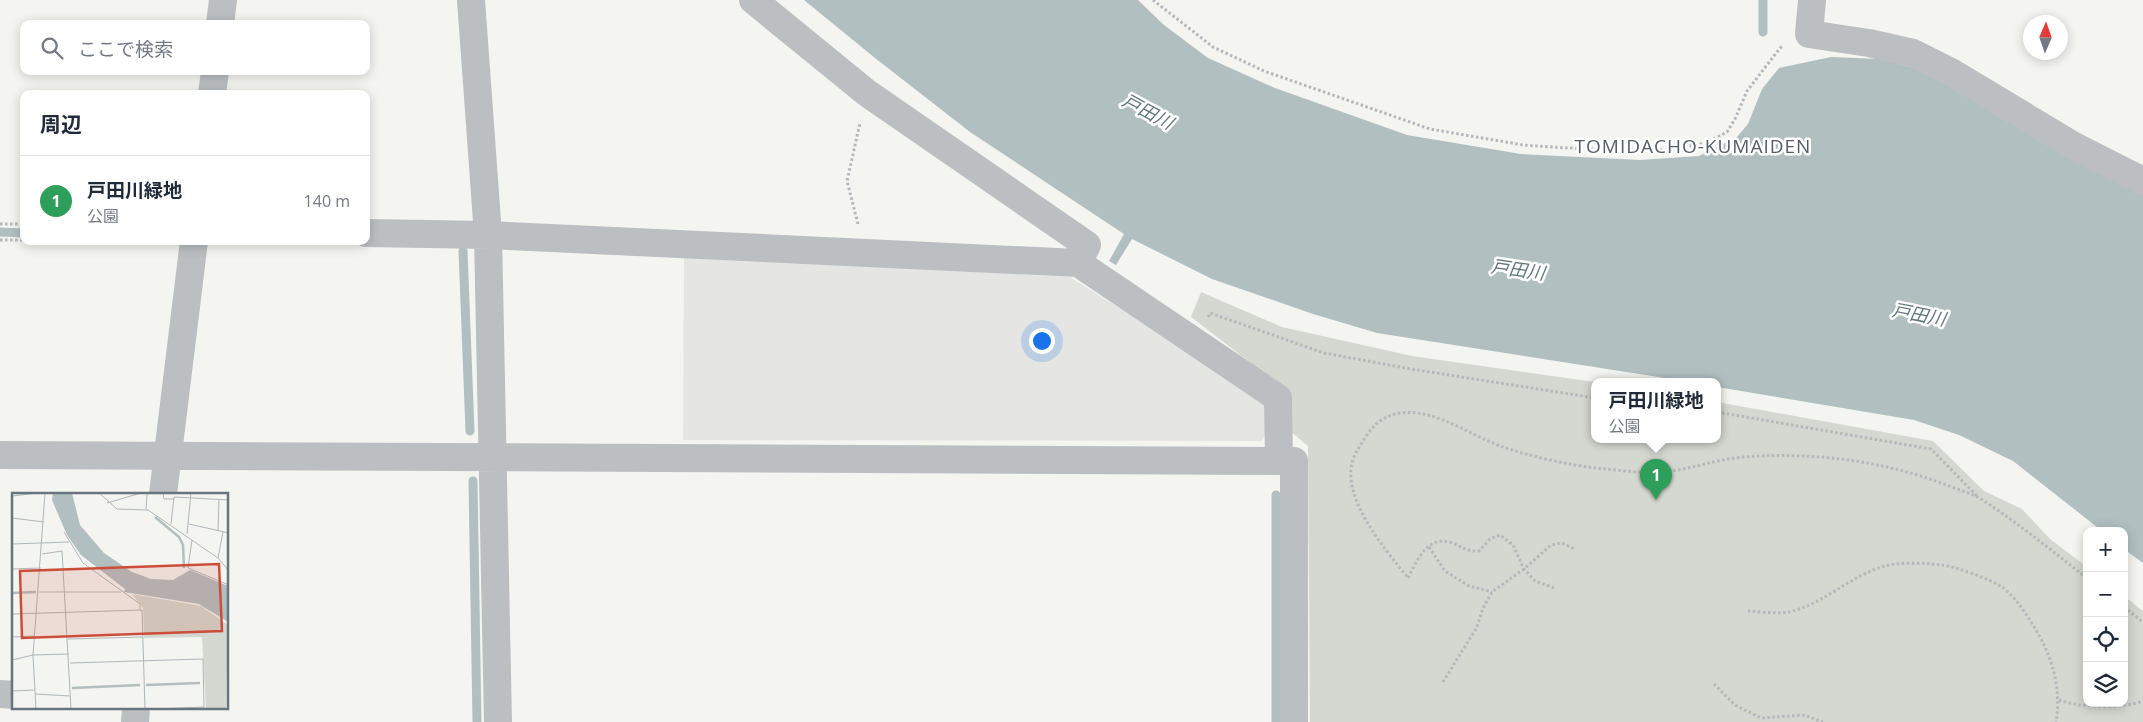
<!DOCTYPE html>
<html lang="ja">
<meta charset="utf-8">
<style>
:root{--surface:#fff;--page:#f2f2f3;--text:#1f2937;--muted:#747a83;--line:#e0e1e3;--accent:#0b8043}
body{margin:0;font-family:"Open Sans","Noto Sans JP",sans-serif;background:var(--page);color:var(--text)}
.controls{position:absolute;right:15px;bottom:15px;display:grid;overflow:hidden;border-radius:10px;box-shadow:0 2px 12px #0003}
.controls button{width:45px;height:45px;display:grid;place-items:center;padding:0;border:0;border-bottom:1px solid var(--line);background:var(--surface);color:var(--text);font:25px sans-serif}
.compass{position:absolute;left:2023px;top:15px;width:45px;height:45px;border-radius:50%;background:var(--surface);box-shadow:0 2px 12px #0003;rotate:2deg}
.you{position:absolute;left:1041px;top:340px;width:18px;height:18px;margin:-12px;border:4px solid #fff;border-radius:50%;background:#1a73e8;box-shadow:0 0 0 8px #1a73e833}
.badge{display:grid;place-items:center;width:32px;height:32px;border-radius:50%;background:var(--accent);color:#fff;font-size:16px;font-weight:700}
.pin{position:absolute;translate:-50% -41px;filter:drop-shadow(0 1px 2px #0008)}
.pin::after{content:'';position:absolute;top:26px;width:18px;height:15px;background:inherit;clip-path:polygon(0 0,100% 0,50% 100%)}
.popup{position:absolute;left:1591px;top:378px;width:130px;height:65px;box-sizing:border-box;display:grid;place-content:center;border-radius:10px;background:var(--surface);filter:drop-shadow(0 1px 4px #0005);font-size:16px;white-space:nowrap;color:var(--muted)}
.popup b{font-size:19px;color:var(--text)}
.popup::after{content:'';position:absolute;left:50%;top:100%;margin-left:-10px;border:10px solid transparent;border-top-color:var(--surface)}
.list{margin:0;padding:0;list-style:none}
h2{display:flex;justify-content:space-between;align-items:center;height:65px;margin:0;padding:0 20px;font-size:21px}
h2 small{font-size:16px;font-weight:400;color:var(--muted)}
.list li{display:grid;grid-template-columns:32px 1fr auto;gap:15px;align-items:center;box-sizing:border-box;height:90px;padding:0 20px;border-top:1px solid var(--line)}
.list b{display:block;font-size:19px;white-space:nowrap}
.list p{margin:0;font-size:16px;white-space:nowrap;color:var(--muted)}
.list em{font-size:16px;font-style:normal;color:var(--muted)}
.icon{flex:none;width:28px;height:28px;fill:none;stroke:currentColor;stroke-width:2;stroke-linecap:round;stroke-linejoin:round}
.map{position:relative;flex:none;width:2143px;height:722px;overflow:hidden}
.search{position:absolute;background:var(--surface);box-shadow:0 2px 12px #0003;left:20px;top:20px;width:350px;height:55px;display:flex;align-items:center;gap:12px;box-sizing:border-box;padding:0 18px;border-radius:10px;color:var(--muted);font-size:19px}
.panel{position:absolute;background:var(--surface);box-shadow:0 2px 12px #0003;left:20px;top:90px;width:350px;height:155px;border-radius:10px}
.map>svg:first-child{display:block}
</style>
<div class="map">
<svg width="2143" height="722" viewBox="0 0 2143 722">
<rect width="100%" height="100%" fill="#f4f4f1"/>
<path fill="#e5e5e4" d="M 684,256 L 1070,277 L 1207,363 L 1267,406 L 1266,433 L 1262,441 L 683,440 Z"/>
<path fill="#d4d8d0" d="M 1201,292 L 1282,327 L 1412,356 L 1595,382 L 1595,439 L 1717,439 L 1717,402 L 1933,441 L 1984,491 L 2022,509 L 2050,539 L 2087,567 L 2087,703 L 2124,703 L 2124,596 L 2143,611 L 2143,722 L 1310,722 L 1308,446 L 1289,430 L 1291,394 L 1191,317 Z"/>
<path fill="#b2bfc1" d="M 804,0 L 1138,0 L 1164,25 L 1208,58 L 1275,88 L 1407,135 L 1521,154 L 1640,160 L 1699,156 L 1737,137 L 1748,124 L 1762,89 L 1779,68 L 1831,57 L 1880,59 L 1915,68 L 1948,83 L 2143,195 L 2143,563 L 2124,549 L 2124,531 L 2102,531 L 2013,461 L 1959,435 L 1914,420 L 1717,387 L 1717,381 L 1684,381 L 1377,333 L 1313,314 L 1212,279 L 1132,239 L 1116,265 L 1109,261 L 1124,234 L 970,132 L 875,58 Z"/>
<g fill="none" stroke-linecap="round" stroke-linejoin="round">
<path stroke="#b2bfc1" stroke-width="9" d="M 1763,0 L 1763,32
M 0,232 L 24,233
M 463,251 L 470,431
M 473,481 L 477,722
M 1276,495 L 1276,722"/>
<path stroke="#b5b8ba" stroke-width="3" stroke-dasharray="2.5 2.5" stroke-linecap="butt" d="M 1153,0 L 1213,47 L 1264,71 L 1430,129 L 1523,145 L 1567,148 L 1668,150 L 1706,143 L 1727,132 L 1735,119 L 1747,91 L 1780,48 L 1784,46
M 0,224 L 24,224
M 858,224 L 847,181 L 860,123
M 0,240 L 24,240
M 1208,317 L 1210,313 L 1324,353 L 1411,369 L 1595,398
M 1717,412 L 1931,449 L 1977,496
M 1429,547 L 1445,571 L 1469,586 L 1492,592
M 1554,588 L 1535,581 L 1524,569 L 1513,545 L 1500,535 L 1490,539 L 1479,551 C 1466,552 1460,545 1449,542 C 1426,536 1416,563 1408,578 C 1385,549 1333,490 1357,451 C 1363,441 1370,428 1380,421 C 1418,395 1467,435 1503,447 C 1533,457 1565,464 1595,468 C 1618,470 1642,474 1665,472 C 1692,469 1717,459 1744,457 C 1814,452 1880,460 1947,485 C 1958,490 1971,493 1981,499 C 2018,523 2052,551 2087,578
M 2124,607 L 2143,622
M 1748,611 C 1761,612 1777,614 1789,612 C 1824,604 1851,575 1885,566 C 1899,562 1927,563 1942,565 C 1954,566 1992,580 2002,587 C 2014,596 2023,609 2031,622 C 2051,652 2062,686 2056,722
M 1443,682 L 1477,627 L 1483,608 L 1492,592 L 1524,569 L 1551,545 L 1562,543 L 1575,549
M 1714,684 L 1735,705 L 1761,718 L 1804,715 L 1823,722
M 2059,700 C 2081,708 2122,709 2143,701"/>
<path stroke="#bbbfc2" stroke-width="28" d="M 471,0 L 488,235 L 498,722
M 753,0 L 867,93 L 1087,245 L 1078,263
M 1812,0 L 1809,34 L 1869,43 L 1913,53 L 1951,72 L 2074,146 L 2143,181
M 220,24 L 223,0
M 212,94 L 215,71
M 366,233 L 488,235 L 1078,263 L 1278,398 L 1279,461
M 0,455 L 1294,461 L 1294,722
M 163,494 L 194,241
M 0,694 L 14,695
M 135,722 L 136,708"/>
</g>
<g text-anchor="middle" dominant-baseline="central" stroke-width="5" stroke-linejoin="round" paint-order="stroke">
<g font-size="18" font-style="italic" fill="#63777b" stroke="#fff">
<text transform="translate(1148 111) rotate(28)">戸田川</text>
<text transform="translate(1518 269) rotate(8)">戸田川</text>
<text transform="translate(1919 314) rotate(11)">戸田川</text>
</g>
<g font-size="19" letter-spacing="1" fill="#545e64" stroke="#fff">
<text x="1693" y="146">TOMIDACHO-KUMAIDEN</text>
</g>
</g>
<g transform="translate(12 493)">
<rect width="216" height="216" fill="#f4f4f1"/>
<path d="M 120,101 L 189,113 L 216,132 L 214,216 L 194,216 L 190,144 L 132,145 L 131,115 Z" fill="#d4d8d0"/>
<path d="M 41,0 L 60,0 L 68,32 L 92,60 L 120,79 L 139,86 L 161,87 L 178,77 L 216,93 L 216,129 L 187,111 L 112,99 L 113,96 L 69,62 L 55,42 L 40,7 Z" fill="#b2bfc1"/>
<path fill="none" stroke="#b2bfc1" stroke-width="2.5" d="M 143,24 L 167,44 L 171,52 L 172,75M 0,100 L 24,99M 134,192 L 188,190M 60,195 L 128,192"/>
<path fill="none" stroke="#afb7b9" stroke-width="1" d="M 87,0 L 105,16 L 136,17 L 206,65 L 217,78M 151,0 L 152,6 L 162,6M 0,3 L 26,0M 95,10 L 129,0M 134,17 L 135,0M 0,25 L 32,29M 159,31 L 162,4 L 217,7M 177,31 L 217,40M 206,38 L 207,6M 52,39 L 71,70 L 128,111 L 128,117M 175,41 L 179,0M 180,47 L 176,75 L 217,92M 0,51 L 57,49M 30,61 L 50,58 L 59,216M 206,65 L 211,39M 0,76 L 29,75M 27,99 L 109,99M 0,121 L 130,117 L 133,216M 0,144 L 23,143M 56,146 L 131,144M 0,167 L 21,162 L 57,161M 58,170 L 191,166 L 192,216M 0,198 L 23,197M 23,201 L 58,203M 24,216 L 21,162 L 33,0M 145,216 L 192,214"/>
<path fill="#cc4e39" fill-opacity="0.15" stroke="#cc4e39" stroke-width="2.5" d="M 207,71 L 210,138 L 10,145 L 8,78 Z"/>
<rect width="216" height="216" fill="none" stroke="#67767e" stroke-width="2.5"/>
</g>
</svg>
<div class="controls">
<button>+</button>
<button>−</button>
<button><svg class="icon" aria-label="locate" viewBox="0 0 24 24"><circle cx="12" cy="12" r="6"/><path d="M12 2v4M12 18v4M2 12h4M18 12h4"/></svg></button>
<button><svg class="icon" aria-label="layers" viewBox="0 0 24 24"><path d="M12 4l9 5-9 5-9-5zM3 14l9 5 9-5"/></svg></button>
</div>
<svg class="compass" viewBox="-18 -18 36 36"><path d="M0-13l5 13h-10z" fill="#e53935"/><path d="M0 13l5-13h-10z" fill="#747a83"/></svg>
<div class="you"></div>
<div class="pin badge" style="left:1656px;top:500px;background:#2e9e5b">1</div>
<div class="popup"><b>戸田川緑地</b>公園</div>
<div class="search"><svg class="icon" aria-label="search" viewBox="0 0 24 24"><circle cx="10" cy="10" r="6"/><path d="M15 15l6 6"/></svg>ここで検索</div>
<section class="panel">
<h2>周辺<small></small></h2>
<ul class="list">
<li><span class="badge" style="background:#2e9e5b">1</span><div><b>戸田川緑地</b><p>公園</p></div><em>140 m</em></li>
</ul>
</section>
</div>
